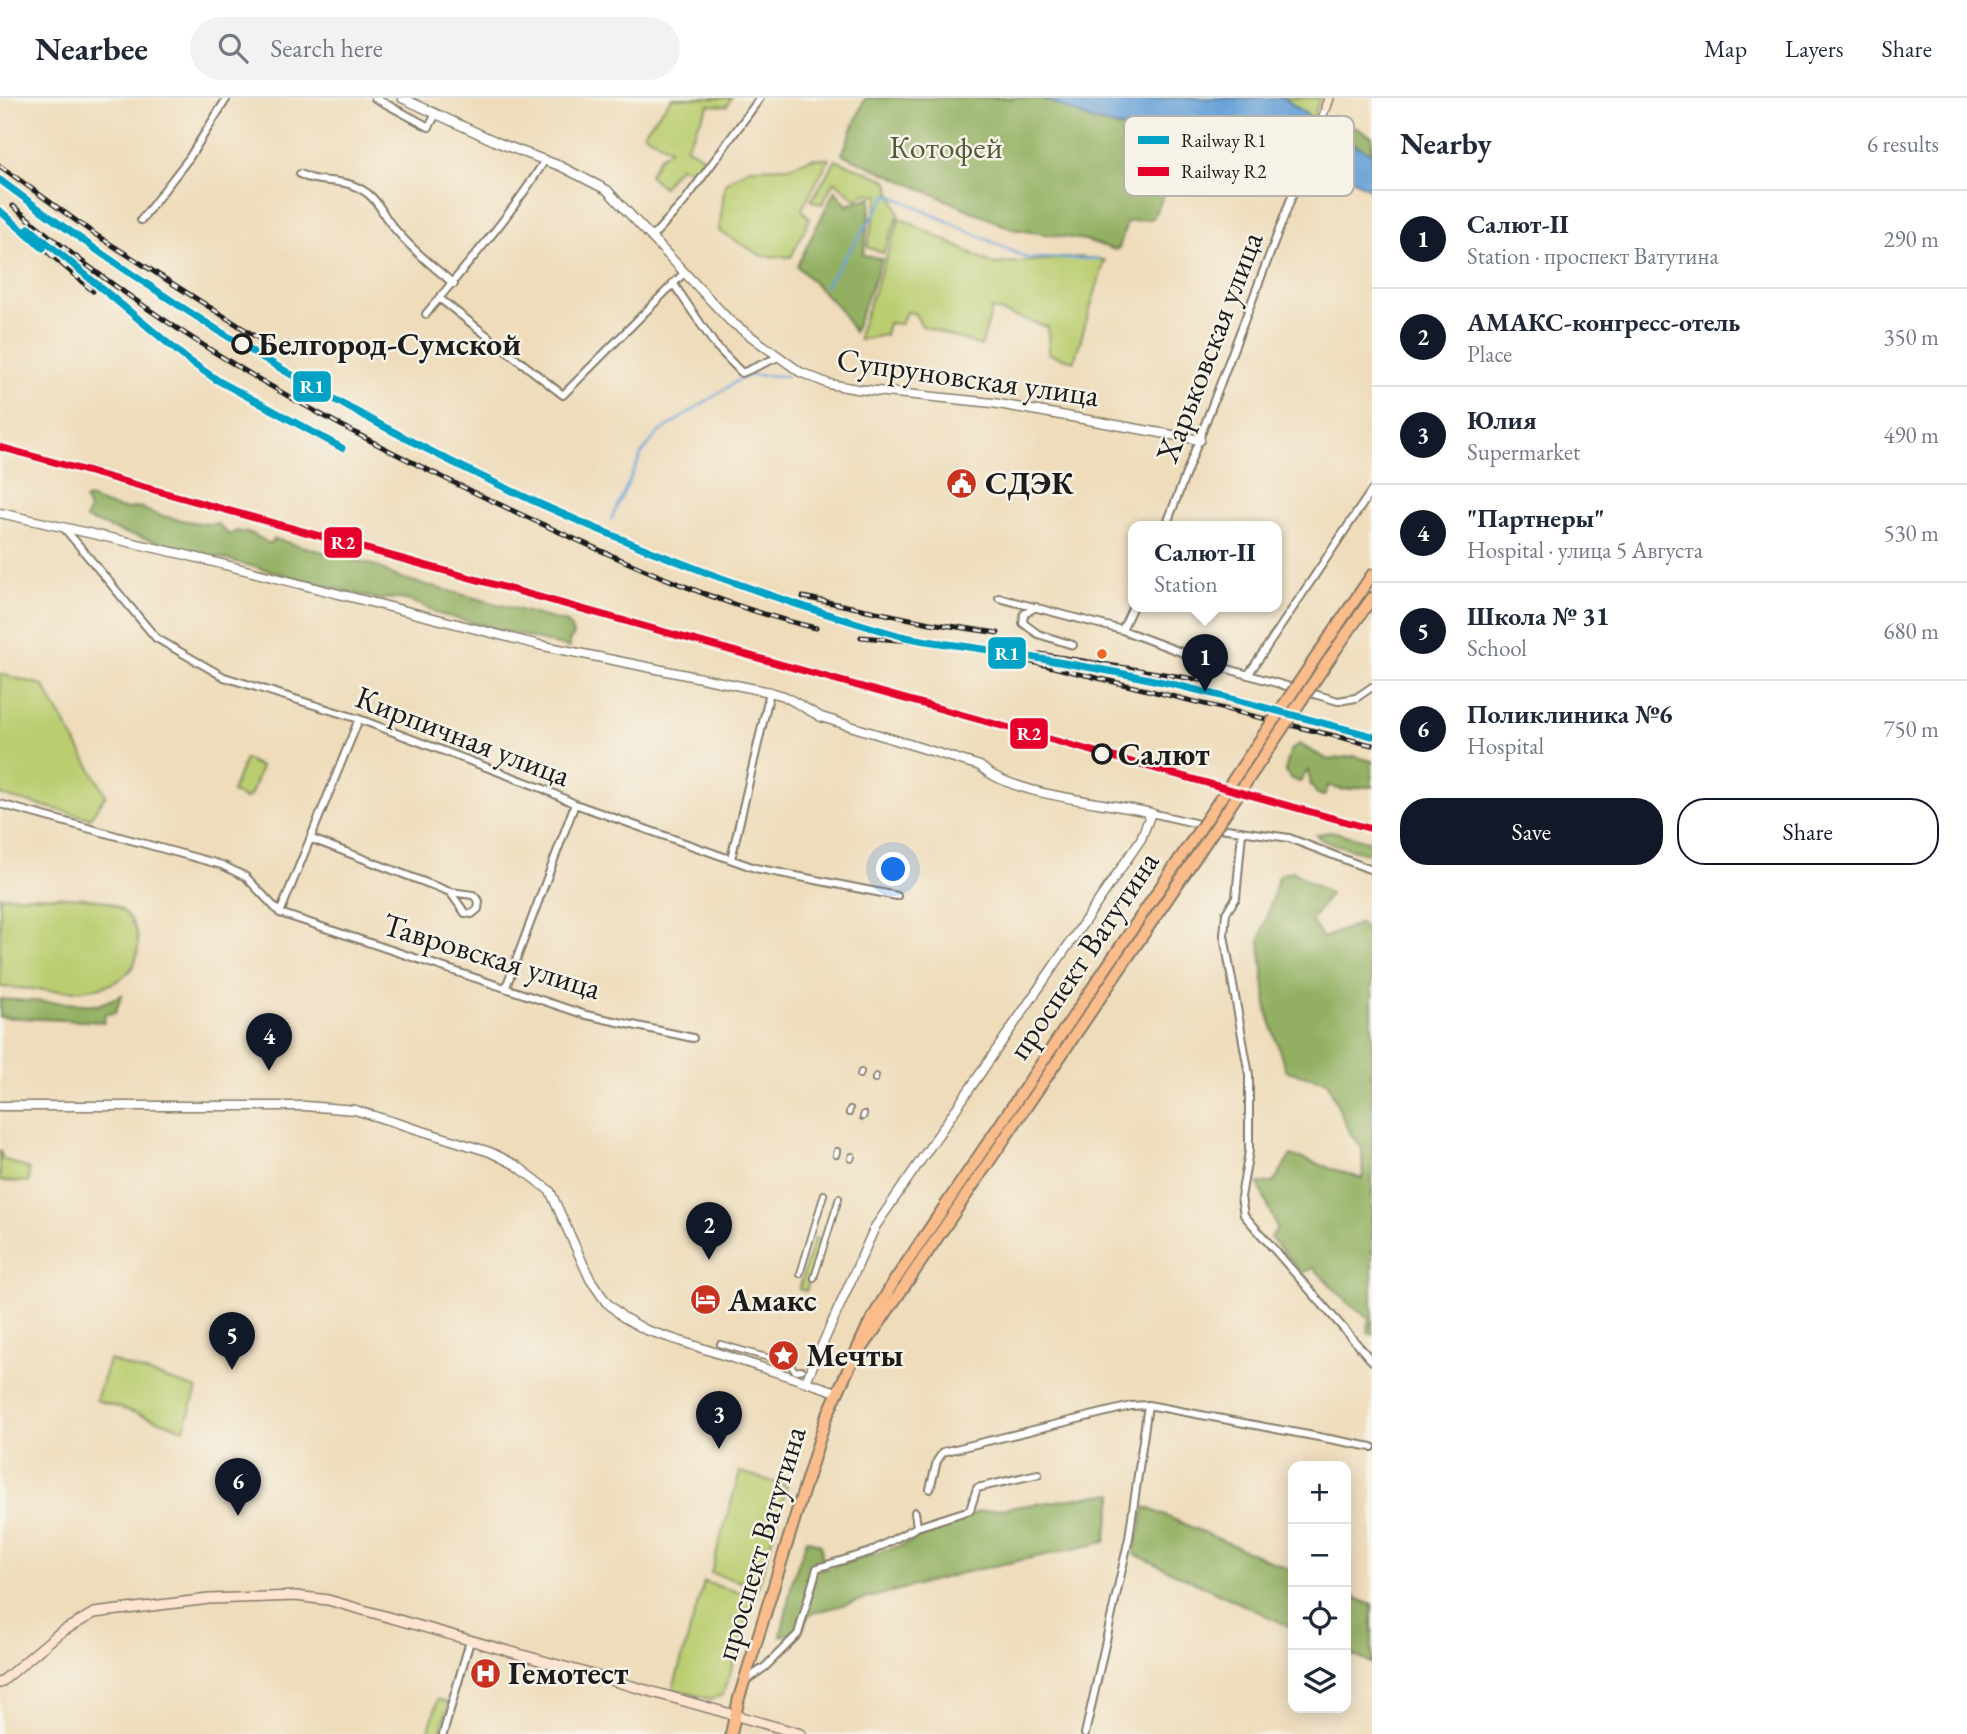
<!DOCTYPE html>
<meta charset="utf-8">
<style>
:root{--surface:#fff;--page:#f2f2f3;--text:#1f2937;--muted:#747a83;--line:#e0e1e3;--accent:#111827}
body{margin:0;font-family:"EB Garamond",serif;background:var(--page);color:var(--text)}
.controls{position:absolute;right:21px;bottom:21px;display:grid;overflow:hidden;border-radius:14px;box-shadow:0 4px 18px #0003}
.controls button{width:63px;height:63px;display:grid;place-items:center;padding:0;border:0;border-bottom:2px solid var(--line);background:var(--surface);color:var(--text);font:35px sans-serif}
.you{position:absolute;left:894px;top:772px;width:24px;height:24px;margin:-18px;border:5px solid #fff;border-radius:50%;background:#1a73e8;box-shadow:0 0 0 10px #1a73e833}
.badge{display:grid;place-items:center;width:46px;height:46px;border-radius:50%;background:var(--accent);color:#fff;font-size:23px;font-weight:700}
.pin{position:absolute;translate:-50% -58px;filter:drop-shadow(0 2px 4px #0008)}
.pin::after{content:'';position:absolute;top:37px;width:24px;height:21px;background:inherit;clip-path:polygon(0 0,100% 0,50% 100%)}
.popup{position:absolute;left:1128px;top:423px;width:154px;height:91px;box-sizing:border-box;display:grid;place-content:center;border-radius:14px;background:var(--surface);filter:drop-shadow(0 2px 5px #0005);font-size:23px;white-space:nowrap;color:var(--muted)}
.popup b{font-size:26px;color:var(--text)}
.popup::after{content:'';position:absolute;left:50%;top:100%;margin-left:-14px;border:14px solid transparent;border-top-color:var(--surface)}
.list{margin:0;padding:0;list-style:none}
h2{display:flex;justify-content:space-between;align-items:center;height:91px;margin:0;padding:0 28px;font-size:30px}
h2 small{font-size:23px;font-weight:400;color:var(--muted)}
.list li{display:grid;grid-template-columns:46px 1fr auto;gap:21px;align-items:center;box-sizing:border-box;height:98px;padding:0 28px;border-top:2px solid var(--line)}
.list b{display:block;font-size:26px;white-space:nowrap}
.list p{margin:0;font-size:23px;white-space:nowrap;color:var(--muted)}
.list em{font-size:23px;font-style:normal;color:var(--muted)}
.actions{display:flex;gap:14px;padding:21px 28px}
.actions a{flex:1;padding:16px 0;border:2px solid var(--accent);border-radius:28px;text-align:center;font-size:24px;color:var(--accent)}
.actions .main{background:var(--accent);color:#fff}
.icon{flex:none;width:38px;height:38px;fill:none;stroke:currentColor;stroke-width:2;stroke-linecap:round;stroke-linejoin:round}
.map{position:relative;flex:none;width:1372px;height:1636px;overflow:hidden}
header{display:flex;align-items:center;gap:42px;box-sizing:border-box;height:98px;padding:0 35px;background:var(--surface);border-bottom:2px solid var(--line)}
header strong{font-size:33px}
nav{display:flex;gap:38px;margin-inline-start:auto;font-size:24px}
.search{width:490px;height:63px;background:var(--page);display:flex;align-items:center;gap:18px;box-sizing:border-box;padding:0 24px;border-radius:38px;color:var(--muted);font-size:26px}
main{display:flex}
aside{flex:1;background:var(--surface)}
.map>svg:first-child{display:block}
</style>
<header>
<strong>Nearbee</strong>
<div class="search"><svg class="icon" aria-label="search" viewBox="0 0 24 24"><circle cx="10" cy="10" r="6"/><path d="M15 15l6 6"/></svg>Search here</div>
<nav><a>Map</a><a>Layers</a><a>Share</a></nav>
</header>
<main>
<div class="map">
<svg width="1372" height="1636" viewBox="0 0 1372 1636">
<rect width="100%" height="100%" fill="#f7f3e8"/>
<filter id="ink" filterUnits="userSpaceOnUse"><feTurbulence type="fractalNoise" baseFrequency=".0143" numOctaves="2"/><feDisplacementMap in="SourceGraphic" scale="14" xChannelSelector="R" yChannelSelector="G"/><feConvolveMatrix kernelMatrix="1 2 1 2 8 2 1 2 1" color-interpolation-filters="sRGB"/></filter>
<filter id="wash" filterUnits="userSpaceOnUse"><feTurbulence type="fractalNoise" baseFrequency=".00686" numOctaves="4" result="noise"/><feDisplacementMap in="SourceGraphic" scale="28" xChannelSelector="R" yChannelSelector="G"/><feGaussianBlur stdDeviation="1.57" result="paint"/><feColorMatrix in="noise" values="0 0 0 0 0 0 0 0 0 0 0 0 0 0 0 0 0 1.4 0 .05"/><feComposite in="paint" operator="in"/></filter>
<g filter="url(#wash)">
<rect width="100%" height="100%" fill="#eedcba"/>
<path fill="#bacd70" stroke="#6b7446" stroke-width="2" d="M 672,0 L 731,0 L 727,8 L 709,7 L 686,49 L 706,61 L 695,73 L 679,69 L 663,89 L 649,77 L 659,60 L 670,51 L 643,35 Z
M 1284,0 L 1320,0 L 1313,21 Z
M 813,60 L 829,61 L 802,111 L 810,121 L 791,159 L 762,158 L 719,133 L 725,85 L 750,70 L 789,69 Z
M 836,62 L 887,82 L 899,116 L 883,155 L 867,149 L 879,97 L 865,95 L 857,102 L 834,83 L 822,106 L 811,103 Z
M 900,120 L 993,166 L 1080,159 L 1105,162 L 1074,263 L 1049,256 L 1048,229 L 992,211 L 981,248 L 922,228 L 914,215 L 906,214 L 901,226 L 888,225 L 885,237 L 859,242 L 859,235 Z
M 0,576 L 43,587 L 106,697 L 90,720 L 0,697 Z
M 245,661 L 261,669 L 250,698 L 245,701 L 232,694 Z
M 0,798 C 28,799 89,796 112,806 C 127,813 137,828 138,844 C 141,910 41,890 0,889 Z
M 0,1052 L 3,1061 L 29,1071 L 29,1084 L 0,1083 Z
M 814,1140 L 822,1143 L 806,1193 L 799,1191 Z
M 109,1262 L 197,1291 L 184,1331 L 96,1302 Z
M 740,1374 L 787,1388 L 758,1489 L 711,1475 Z
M 704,1484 L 755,1499 L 723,1597 L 710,1601 L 673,1591 Z
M 438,1601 L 449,1605 L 440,1636 L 428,1636 Z"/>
<path fill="#93b062" stroke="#58663f" stroke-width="2" d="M 865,0 L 1042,0 L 1174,42 L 1201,57 L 1228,62 L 1258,53 L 1263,72 L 1231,80 L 1178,67 L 1153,120 L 1127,124 L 1119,150 L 1115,152 L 1085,142 L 1012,131 L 842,56 Z
M 1333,18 L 1372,38 L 1372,56 L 1328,31 Z
M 835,92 L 847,107 L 872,99 L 863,157 L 882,161 L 854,234 L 838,209 L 797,168 Z
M 88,400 C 104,405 122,415 140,409 C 153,418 201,427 218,426 L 229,437 L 236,433 L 253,436 L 270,446 L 274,441 L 376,468 L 397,479 L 568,525 L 574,537 L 569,543 L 570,550 L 439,516 C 421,506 401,497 381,502 L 121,434 L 86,421 L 89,412 L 85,402 Z
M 1299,646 L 1328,662 L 1354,658 L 1372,663 L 1372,689 C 1355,687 1345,697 1329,687 L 1324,698 L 1317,696 L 1311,687 L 1308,672 L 1300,684 L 1291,681 L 1285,673 L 1290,653 Z
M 1331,733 L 1372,744 L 1372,757 L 1324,743 L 1316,737 Z
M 1292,773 L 1330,796 L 1311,823 L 1323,840 L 1360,825 L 1372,839 L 1372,1237 L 1368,1235 L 1369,1220 L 1350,1207 L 1314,1170 L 1302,1175 L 1271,1140 L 1277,1130 L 1258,1085 L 1273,1085 L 1291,1057 L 1363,1081 L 1362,1051 L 1349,1034 L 1327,983 L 1286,973 L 1267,913 L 1260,842 L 1279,777 Z
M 122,897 L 115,915 L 105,916 L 104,924 L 0,919 L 0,901 L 98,907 Z
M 1114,1395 L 1105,1444 L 962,1475 L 809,1516 L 802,1533 L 781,1538 L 793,1480 L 807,1441 L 821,1447 L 823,1472 L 902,1447 L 978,1414 Z
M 1145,1409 L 1293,1473 L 1293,1530 L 1134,1456 Z
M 1346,1496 L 1372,1507 L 1372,1566 L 1346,1554 Z"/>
<path fill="#67a1d7" stroke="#425e7a" stroke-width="2" d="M 1042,0 L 1284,0 L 1313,21 L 1307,36 L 1290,33 L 1252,56 L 1228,62 L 1201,57 L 1174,42 L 1094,23 Z
M 1328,31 L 1372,56 L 1372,93 L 1330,67 L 1320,54 Z"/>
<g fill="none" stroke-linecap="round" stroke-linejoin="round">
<path stroke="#67a1d7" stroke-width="2.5" d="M 825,188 L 888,96 L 1027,160 L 1099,161
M 611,422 L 642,355 L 658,335 L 740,281 L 751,277 L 787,278"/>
<path stroke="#67a1d7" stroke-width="14" d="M 1290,27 L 1325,40 L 1372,68"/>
</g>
</g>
<g filter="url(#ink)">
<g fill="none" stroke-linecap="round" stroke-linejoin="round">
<defs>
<path id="pedestrian" d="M 860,977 L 861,974
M 875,981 L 876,978
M 849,1015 L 850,1011
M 863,1019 L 864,1016
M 836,1057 L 837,1053
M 851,1061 L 852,1058
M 800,1176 L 824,1096
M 814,1180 L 839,1100
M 720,1246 L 790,1266 L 795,1273 L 802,1272"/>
<path id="minor" d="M 375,0 L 429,29 L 436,16
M 300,76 C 322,88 342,77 367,95 C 382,107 380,113 390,125 C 408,148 431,167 454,186
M 141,122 L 189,60 L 227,0
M 651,140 L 684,104 L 760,0
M 673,185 L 715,247 L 742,275 L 776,260
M 439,200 L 563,297 L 684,175
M 426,216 C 467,166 511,118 545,62
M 1166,428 L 1326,9
M 65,431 L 156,540 L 224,579 L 359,621 L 544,691 L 575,706 L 755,770 L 897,798
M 999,500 L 1122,532 L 1221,569 L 1338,603 L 1356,600 L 1372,589
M 1036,509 L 1024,516 L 1023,525 L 1038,536 L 1073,547
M 1122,532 L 1133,508
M 1248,577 L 1372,392
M 0,706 L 222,767 L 246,779 L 280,815 L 586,917 L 693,940
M 1151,715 L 1203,727
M 1213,729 L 1289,740 L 1372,772
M 1242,734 L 1236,800 L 1226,815 L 1224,837 L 1249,977 L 1249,1053 L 1241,1099 L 1244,1117 L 1372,1263
M 312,741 L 450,794 L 473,797 L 479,803 L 478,811 L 472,816 L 465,815 L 450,794
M 731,761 L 770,594
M 280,815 L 359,621
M 506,889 L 575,706
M 1148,1307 L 1372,1349
M 930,1391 L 937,1363 L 943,1354 L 1131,1308 L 1148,1307 L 1129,1440 L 1085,1636
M 917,1429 L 970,1412 L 977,1390 L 1038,1376
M 746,1582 L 765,1569 L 798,1536 L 817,1470 L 870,1454 L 917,1429 L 915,1414
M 443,1636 L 470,1543"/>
<path id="tertiary" d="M 402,0 L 499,45 L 560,68 L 607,92 L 730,223 L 800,274 L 829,286 L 857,291 L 993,305 L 1200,342
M 0,415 L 186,457 L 539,547 L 770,594 L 784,598 L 821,619 L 980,668 C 1014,699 1104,703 1151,715 L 1141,741 L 875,1129 L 806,1283
M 0,1008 L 305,1008 L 355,1012 L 490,1054 L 516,1067 L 550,1093 L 590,1181 L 606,1204 L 623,1219 L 646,1232 L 837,1294"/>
<path id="secondary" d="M 1326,9 L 1329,0
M 0,1585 L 58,1536 L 94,1515 L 209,1501 L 296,1498 L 328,1502 L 801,1636"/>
<path id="primary" d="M 1325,546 L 1372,477
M 1336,551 L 1372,500
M 861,1252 L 1189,769
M 731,1636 L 739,1600 L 826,1320 L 868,1228 L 893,1185 L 1179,762"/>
</defs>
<use href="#pedestrian" stroke="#857c6b" stroke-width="8"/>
<use href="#minor" stroke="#857c6b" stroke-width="10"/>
<use href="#tertiary" stroke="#857c6b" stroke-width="11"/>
<use href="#secondary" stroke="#857c6b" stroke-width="12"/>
<use href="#primary" stroke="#857c6b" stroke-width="14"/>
<use href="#pedestrian" stroke="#fff" stroke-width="4.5"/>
<use href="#minor" stroke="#fff" stroke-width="6"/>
<use href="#tertiary" stroke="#fff" stroke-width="8"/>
<use href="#secondary" stroke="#fde4d1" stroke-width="9"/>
<use href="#primary" stroke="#fabc8b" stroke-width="10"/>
<defs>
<path id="rail" d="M 0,68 L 93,135 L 266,245
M 13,108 C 171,243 355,341 544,427 C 632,467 721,508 816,530
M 0,113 L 93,193
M 88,180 L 217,282 L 342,350
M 803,499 L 930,525 L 998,535
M 861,539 L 946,546
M 975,550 L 1372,647
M 1040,556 L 1201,582"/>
</defs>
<use href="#rail" stroke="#1c1c1c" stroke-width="5"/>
<use href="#rail" stroke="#f7f3e8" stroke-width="2.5" stroke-dasharray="8" stroke-linecap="butt"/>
<defs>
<path id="primary-bridge" d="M 1179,762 L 1325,546
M 1189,769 L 1336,551"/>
</defs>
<use href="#primary-bridge" stroke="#857c6b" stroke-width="14" stroke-linecap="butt"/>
<use href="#primary-bridge" stroke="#fabc8b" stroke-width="10"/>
<defs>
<path id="rail-1" d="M 0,82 C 272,287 573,446 901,538 C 925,544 951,546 976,550 C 1020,557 1065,565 1109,573 C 1197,589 1285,616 1372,638
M 0,113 L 43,150
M 29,130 L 188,262 L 217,282 L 342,350"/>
<path id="rail-2" d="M 0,349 L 1372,731"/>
</defs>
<use href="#rail-1" stroke="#f7f3e8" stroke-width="12"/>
<use href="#rail-2" stroke="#f7f3e8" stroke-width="12"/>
<use href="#rail-1" stroke="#01a2c5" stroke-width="7"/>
<use href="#rail-2" stroke="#e4002b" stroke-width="7"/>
</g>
</g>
<defs>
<symbol id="civic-disc" viewBox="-11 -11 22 22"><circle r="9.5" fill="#c8321e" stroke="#f7f3e8"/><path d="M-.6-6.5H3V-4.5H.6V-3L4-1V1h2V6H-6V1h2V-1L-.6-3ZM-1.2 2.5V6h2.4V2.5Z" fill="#fff"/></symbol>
<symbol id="hotel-disc" viewBox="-11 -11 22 22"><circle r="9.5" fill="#c8321e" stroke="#f7f3e8"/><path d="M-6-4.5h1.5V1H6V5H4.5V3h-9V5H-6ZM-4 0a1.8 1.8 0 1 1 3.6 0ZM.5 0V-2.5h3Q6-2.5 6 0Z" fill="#fff"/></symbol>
<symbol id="sight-disc" viewBox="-11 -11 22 22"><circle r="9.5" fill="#c8321e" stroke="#f7f3e8"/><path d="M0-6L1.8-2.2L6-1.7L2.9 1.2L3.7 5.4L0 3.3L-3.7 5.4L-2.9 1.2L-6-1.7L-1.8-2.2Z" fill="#fff"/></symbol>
<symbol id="hospital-disc" viewBox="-11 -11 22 22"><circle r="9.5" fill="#c8321e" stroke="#f7f3e8"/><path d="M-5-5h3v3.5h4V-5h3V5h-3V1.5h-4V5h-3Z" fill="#fff"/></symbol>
</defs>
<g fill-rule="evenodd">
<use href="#civic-disc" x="944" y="368" width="35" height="35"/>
<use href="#hotel-disc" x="688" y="1184" width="35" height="35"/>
<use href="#sight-disc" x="766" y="1240" width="35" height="35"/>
<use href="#hospital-disc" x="468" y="1558" width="35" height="35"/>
</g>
<g fill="#f7f3e8" stroke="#1c1c1c" stroke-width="3.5">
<circle cx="242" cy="246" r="9"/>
<circle cx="1102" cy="656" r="9"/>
</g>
<circle fill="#f26522" stroke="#f7f3e8" stroke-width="2.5" cx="1102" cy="556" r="6"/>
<g text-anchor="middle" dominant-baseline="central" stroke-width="5" stroke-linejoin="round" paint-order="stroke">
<g font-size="32" fill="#535a39" stroke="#f7f3e8">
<text x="946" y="49">Котофей</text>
</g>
<g font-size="32" font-weight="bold" fill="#1c1c1c" stroke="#f7f3e8" text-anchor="start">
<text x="258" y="246">Белгород-Сумской</text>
<text x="1118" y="656">Салют</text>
</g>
<g font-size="32" fill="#1c1c1c" stroke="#f7f3e8">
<text transform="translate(1209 249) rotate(-69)">Харьковская улица</text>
<text transform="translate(968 279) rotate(8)">Супруновская улица</text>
<text transform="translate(463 638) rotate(21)">Кирпичная улица</text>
<text transform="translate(1083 857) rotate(-56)">проспект Ватутина</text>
<text transform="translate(492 858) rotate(17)">Тавровская улица</text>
<text transform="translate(760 1445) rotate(-73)">проспект Ватутина</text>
</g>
<g font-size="32" font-weight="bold" fill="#1c1c1c" stroke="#f7f3e8" text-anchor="start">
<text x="985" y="385">СДЭК</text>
<text x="728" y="1202">Амакс</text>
<text x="806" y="1257">Мечты</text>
<text x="508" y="1575">Гемотест</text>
</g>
</g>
<rect x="1124" y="18" width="230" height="80" rx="10" fill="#f7f3e8" stroke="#b5b2ab" stroke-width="2"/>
<rect x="1138" y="38" width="31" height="8" fill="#01a2c5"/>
<rect x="1138" y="69" width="31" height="9" fill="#e4002b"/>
<g font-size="19" fill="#1c1c1c">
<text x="1181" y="49">Railway R1</text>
<text x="1181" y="80">Railway R2</text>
</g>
<g stroke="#f7f3e8" stroke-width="2.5">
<rect x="292" y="272" width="40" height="33" rx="7" fill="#01a2c5"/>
<rect x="323" y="428" width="40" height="33" rx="7" fill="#e4002b"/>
<rect x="987" y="538" width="40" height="34" rx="7" fill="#01a2c5"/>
<rect x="1009" y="619" width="40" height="33" rx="7" fill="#e4002b"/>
</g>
<g font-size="19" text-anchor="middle" font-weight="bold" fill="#fff">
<text x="312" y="295">R1</text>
<text x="343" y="451">R2</text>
<text x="1007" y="562">R1</text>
<text x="1029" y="642">R2</text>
</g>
</svg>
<div class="controls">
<button>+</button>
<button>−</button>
<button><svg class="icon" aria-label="locate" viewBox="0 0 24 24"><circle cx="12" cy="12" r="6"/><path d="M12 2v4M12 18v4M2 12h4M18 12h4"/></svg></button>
<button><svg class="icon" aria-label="layers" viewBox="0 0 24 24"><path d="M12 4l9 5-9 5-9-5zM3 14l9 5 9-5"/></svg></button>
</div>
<div class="you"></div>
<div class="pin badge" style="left:1205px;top:594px">1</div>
<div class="popup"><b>Салют-II</b>Station</div>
<div class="pin badge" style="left:709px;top:1162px">2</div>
<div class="pin badge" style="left:719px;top:1351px">3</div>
<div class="pin badge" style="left:269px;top:973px">4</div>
<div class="pin badge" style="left:232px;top:1272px">5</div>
<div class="pin badge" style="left:238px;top:1418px">6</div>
</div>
<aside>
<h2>Nearby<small>6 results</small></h2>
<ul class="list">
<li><span class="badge">1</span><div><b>Салют-II</b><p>Station · проспект Ватутина</p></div><em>290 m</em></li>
<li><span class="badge">2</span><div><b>АМАКС-конгресс-отель</b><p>Place</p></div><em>350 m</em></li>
<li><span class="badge">3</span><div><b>Юлия</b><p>Supermarket</p></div><em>490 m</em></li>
<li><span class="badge">4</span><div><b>&quot;Партнеры&quot;</b><p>Hospital · улица 5 Августа</p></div><em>530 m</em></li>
<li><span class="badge">5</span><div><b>Школа № 31</b><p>School</p></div><em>680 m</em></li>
<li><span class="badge">6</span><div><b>Поликлиника №6</b><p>Hospital</p></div><em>750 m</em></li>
</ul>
<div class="actions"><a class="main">Save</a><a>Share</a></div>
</aside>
</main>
